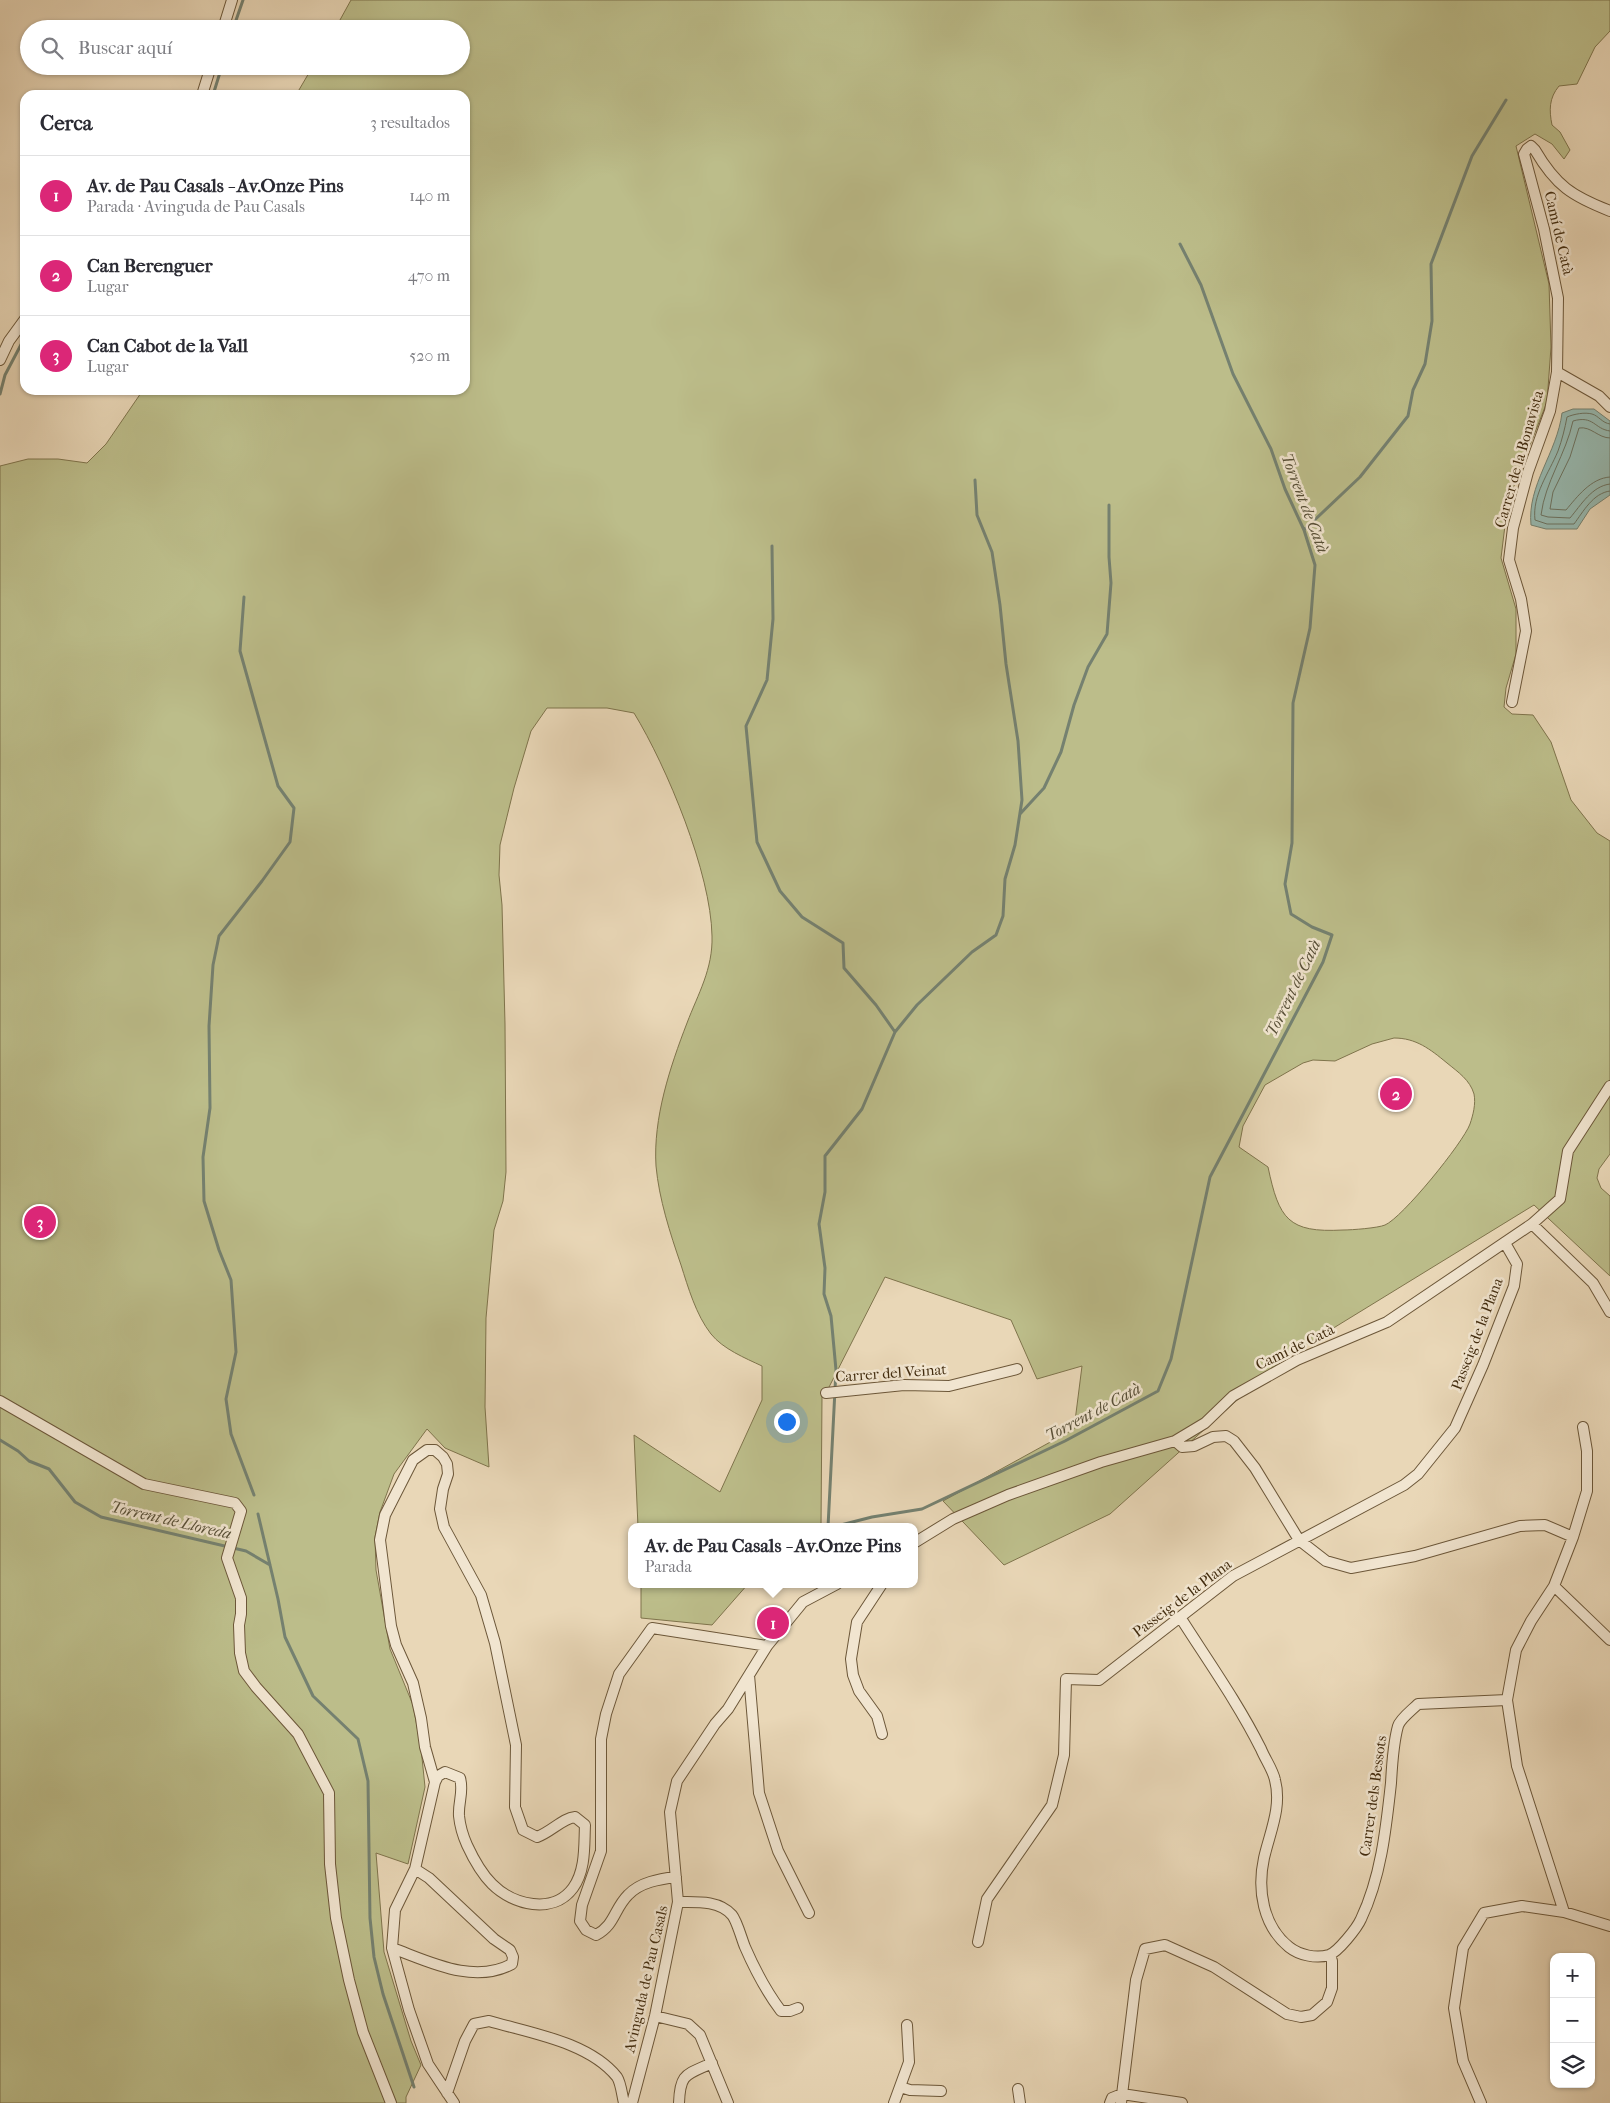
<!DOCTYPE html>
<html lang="es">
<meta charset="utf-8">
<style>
:root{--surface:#fff;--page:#f2f2f3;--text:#2b2b33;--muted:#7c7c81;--line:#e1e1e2;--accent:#db2777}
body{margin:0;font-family:"IM FELL French Canon",serif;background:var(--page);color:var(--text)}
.controls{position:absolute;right:15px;bottom:15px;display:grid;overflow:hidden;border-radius:10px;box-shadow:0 1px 4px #0004}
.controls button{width:45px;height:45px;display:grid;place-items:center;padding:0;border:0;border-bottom:1px solid var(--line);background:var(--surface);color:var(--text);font:25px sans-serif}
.you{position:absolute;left:786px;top:1421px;width:18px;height:18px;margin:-12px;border:4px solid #fff;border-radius:50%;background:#1a73e8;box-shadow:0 0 0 8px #1a73e833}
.badge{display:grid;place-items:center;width:32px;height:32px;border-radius:50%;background:var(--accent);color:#fff;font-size:16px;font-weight:700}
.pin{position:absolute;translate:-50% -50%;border:2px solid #fff;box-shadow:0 1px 5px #0006}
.popup{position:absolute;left:628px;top:1523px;width:290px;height:65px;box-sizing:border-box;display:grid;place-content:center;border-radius:10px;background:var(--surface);filter:drop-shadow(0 1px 4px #0005);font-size:16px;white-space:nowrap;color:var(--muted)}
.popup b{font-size:19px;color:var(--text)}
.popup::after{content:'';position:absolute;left:50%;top:100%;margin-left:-10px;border:10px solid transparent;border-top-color:var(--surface)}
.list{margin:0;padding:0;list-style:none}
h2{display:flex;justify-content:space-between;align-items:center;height:65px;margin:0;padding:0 20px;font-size:21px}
h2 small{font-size:16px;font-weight:400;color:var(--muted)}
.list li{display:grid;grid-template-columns:32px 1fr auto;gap:15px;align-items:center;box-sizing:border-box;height:80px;padding:0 20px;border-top:1px solid var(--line)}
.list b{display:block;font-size:19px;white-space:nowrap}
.list p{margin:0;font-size:16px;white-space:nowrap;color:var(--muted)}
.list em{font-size:16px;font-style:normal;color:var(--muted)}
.icon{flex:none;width:28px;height:28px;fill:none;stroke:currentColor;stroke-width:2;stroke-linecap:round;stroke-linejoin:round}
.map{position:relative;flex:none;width:1610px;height:2103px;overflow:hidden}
.search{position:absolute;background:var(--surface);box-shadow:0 1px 4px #0004;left:20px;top:20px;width:450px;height:55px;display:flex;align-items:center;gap:12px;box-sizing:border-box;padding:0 18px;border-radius:28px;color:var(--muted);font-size:19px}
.panel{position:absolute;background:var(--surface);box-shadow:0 1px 4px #0004;left:20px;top:90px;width:450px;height:305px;border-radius:15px}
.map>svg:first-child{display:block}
</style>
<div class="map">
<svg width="1610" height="2103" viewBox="0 0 1610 2103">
<rect width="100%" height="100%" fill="#e9d7b7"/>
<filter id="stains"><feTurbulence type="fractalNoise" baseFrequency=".004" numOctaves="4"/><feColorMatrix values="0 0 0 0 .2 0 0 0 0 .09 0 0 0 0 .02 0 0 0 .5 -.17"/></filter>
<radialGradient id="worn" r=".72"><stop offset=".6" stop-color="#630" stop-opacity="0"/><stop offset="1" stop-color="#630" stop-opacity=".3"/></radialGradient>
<path fill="#bcbd8a" stroke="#7f744c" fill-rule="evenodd" d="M 351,0 L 1610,0 L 1610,31 L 1595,47 L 1577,84 L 1559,86 C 1549,98 1549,110 1552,125 L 1560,132 L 1570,150 L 1564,159 L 1552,144 L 1535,134 L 1516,146 L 1549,284 L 1551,347 L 1547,402 L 1508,501 L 1501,558 L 1516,609 L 1516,654 L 1506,688 L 1504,707 L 1512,714 L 1533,715 L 1551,742 L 1571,800 L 1597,833 L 1610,841 L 1610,1154 L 1599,1169 L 1597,1178 L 1601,1188 L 1610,1196 L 1610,1276 L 1534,1205 L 1283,1359 L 1110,1514 L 1004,1565 L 943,1501 L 1074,1429 L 1082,1366 L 1037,1379 L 1011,1320 L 885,1277 L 826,1393 L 822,1396 L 821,1527 L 638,1527 L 634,1435 L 720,1492 L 762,1400 L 762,1366 C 745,1358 723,1349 711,1334 C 696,1315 688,1287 681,1265 C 670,1233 659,1199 656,1166 C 653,1118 670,1067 687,1023 C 698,994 713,969 712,936 C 711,873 667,767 634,713 L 607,708 L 547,708 L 531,731 L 514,788 L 500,845 L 499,875 L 502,905 L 505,1024 L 506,1172 L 503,1201 L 494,1230 L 486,1318 L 485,1407 L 489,1467 L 445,1448 L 427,1429 L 394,1474 L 380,1512 L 375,1537 L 376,1570 L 390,1649 L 413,1705 L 421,1748 L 425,1787 L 408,1864 L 376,1853 L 384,1952 L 411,2041 L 421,2065 L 406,2097 L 406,2103 L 0,2103 L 0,466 L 28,459 L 58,459 L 87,463 L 106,444 L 143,390 L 465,390 L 465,95 L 296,95 L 313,66 L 461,66 L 461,29 L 335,29 ZM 1394,1038 C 1416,1038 1430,1049 1447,1063 C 1458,1072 1470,1080 1474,1094 C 1476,1104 1473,1115 1470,1124 C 1463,1143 1402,1218 1385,1225 C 1378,1228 1352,1230 1343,1230 C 1288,1233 1279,1219 1268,1167 L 1239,1147 L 1243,1126 L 1265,1085 L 1303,1063 L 1313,1060 L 1335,1061 L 1372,1044 Z
M 641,1584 L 748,1584 L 712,1625 L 641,1618 Z"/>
<path fill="#97b9b0" stroke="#758170" d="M 1573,409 L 1594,409 L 1610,421 L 1610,495 L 1590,509 L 1577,529 L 1546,529 L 1531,525 C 1527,485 1557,453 1562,413 Z"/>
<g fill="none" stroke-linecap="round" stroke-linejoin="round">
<path stroke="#6c7260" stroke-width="1" d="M 1610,424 C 1602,423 1599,416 1592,414 C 1585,412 1574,414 1567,417 C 1565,428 1562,440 1558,451 C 1549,473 1532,495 1535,520 L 1547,524 L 1574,524 C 1583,512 1593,493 1610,491
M 1610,431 C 1594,429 1594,415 1573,421 C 1566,454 1545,482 1541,515 L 1548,517 L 1570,518 C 1581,505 1592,486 1610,484
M 1610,438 C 1598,438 1591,426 1579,428 L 1570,457 L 1553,492 L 1550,509 L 1566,510 C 1577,497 1591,478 1610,477"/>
<path stroke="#758170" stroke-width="3" d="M 233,29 L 243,0
M 213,95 L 222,66
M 0,394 L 5,375 L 25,337
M 1304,530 L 1360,477 L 1408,416 L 1413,390 L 1425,364 L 1432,321 L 1431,264 L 1472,156 L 1506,100
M 772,546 L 773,619 L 767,680 L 746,726 L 757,842 L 780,891 L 802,917 L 843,943 L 844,968 L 876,1005 L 895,1032
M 244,597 L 240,651 L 278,786 L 294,808 L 290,842 L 262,881 L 219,936 L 213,965 L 209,1026 L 210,1108 L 203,1157 L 204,1201 L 219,1250 L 231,1280 L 236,1352 L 226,1399 L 231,1434 L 254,1495
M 1020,814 L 1044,788 L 1061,752 L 1074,705 L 1088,667 L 1107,634 L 1111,583 L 1109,557 L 1109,505
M 0,1440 L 18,1451 L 29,1461 L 49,1469 L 75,1502 L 101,1517 L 246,1551 L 270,1565
M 258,1514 L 278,1599 L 285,1637 L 313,1696 L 358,1739 L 368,1781 L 370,1918 L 374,1957 L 383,1994 L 414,2087
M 828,1527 L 836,1370 L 831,1316 L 824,1294 L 825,1268 L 819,1224 L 825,1192 L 825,1156 L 862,1109 L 895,1032 L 917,1005 L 945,978 L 972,952 L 996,935 L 1003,916 L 1005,879 L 1015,845 L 1022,800 L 1018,741 L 1006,664 L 1000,605 L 992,552 L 977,515 L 975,480
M 833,1527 L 872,1517 L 922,1509 L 1065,1441 L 1158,1391 L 1171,1359 L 1210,1177 L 1323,962 L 1332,935 L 1312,927 L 1291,914 L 1285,884 L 1292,843 L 1293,703 L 1310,628 L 1315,565 L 1304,530 L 1285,489 L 1271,449 L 1233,374 L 1201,285 L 1180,244"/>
<defs>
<path id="minor" d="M 223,29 L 232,0
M 202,95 L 211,66
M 1610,211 C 1572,196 1556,186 1535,150 L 1531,146 L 1527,149 L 1524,154 L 1544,229 L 1558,298 L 1557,372 L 1599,396 L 1610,407
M 0,360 L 9,341 L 25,319
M 1512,702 L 1526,631 L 1521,599 L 1509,560 L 1513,528 L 1528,472 L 1550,411 L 1557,372
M 1532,1224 L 1593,1283 L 1610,1312
M 826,1393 L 904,1385 L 949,1386 L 1017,1369
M 0,1401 L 144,1484 L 235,1503 L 241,1511 L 227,1558 L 241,1598 L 241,1614 L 239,1625 L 240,1653 L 244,1671 L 256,1687 L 298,1734 L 329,1793 L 330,1864 L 336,1918 L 349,1980 L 363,2032 L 391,2103
M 1175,1441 L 1182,1447 L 1194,1446 L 1213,1437 L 1226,1436 L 1234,1441 L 1255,1468 L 1299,1540 L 1326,1561 L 1351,1568 L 1415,1556 L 1520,1526 L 1545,1525 L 1573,1537 L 1554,1586 L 1531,1621 L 1516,1650 L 1507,1700 L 1517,1766 L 1564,1912 L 1610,1926
M 1573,1537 L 1587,1491 L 1587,1451 L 1583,1427
M 914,1543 L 953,1519 L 1008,1495 L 1101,1462 L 1175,1441 L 1205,1423 L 1233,1396 L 1297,1360 L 1387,1322 L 1532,1224 L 1560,1199 L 1568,1151 L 1610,1086
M 1554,1586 L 1610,1640
M 1180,1617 C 1208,1661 1238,1703 1261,1749 C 1265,1759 1273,1770 1275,1780 C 1282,1807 1270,1832 1264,1858 C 1257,1890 1263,1926 1289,1947 C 1299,1955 1316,1959 1329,1955 C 1338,1952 1357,1928 1361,1919 C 1381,1877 1386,1829 1391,1783 C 1392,1765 1393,1744 1398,1726 C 1400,1719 1412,1710 1418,1704 L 1507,1700
M 749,1675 L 759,1793 L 778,1851 L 809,1913
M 882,1734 L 877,1716 L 859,1691 L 853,1675 L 851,1659 L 857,1622 L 882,1584
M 435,1782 L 425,1747 L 421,1718 L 413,1683 L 396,1645 L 391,1626 L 380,1540 L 385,1515 L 413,1460 L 427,1450 L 435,1450 L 443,1457 L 447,1464 L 448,1474 L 443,1489 L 440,1509 L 444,1527 L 481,1595 L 495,1643 L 516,1745 L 515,1807 L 523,1830 L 537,1837 C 551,1832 563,1818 575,1817 L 585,1825 C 584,1845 586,1870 573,1888 C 553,1915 513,1905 492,1884 C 482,1874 473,1858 467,1845 C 463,1836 460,1826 459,1816 C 458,1802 464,1792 460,1778 L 445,1772 L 438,1776 L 435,1782 L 415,1869 L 395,1910 L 392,1948 L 409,2010 L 428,2064 L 454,2103
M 676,1877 C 660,1879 640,1882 628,1895 C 614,1909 615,1925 596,1935 L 586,1930 L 580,1921 L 582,1905 L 601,1851 L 601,1739 L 606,1714 L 619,1674 L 652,1628 L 767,1646
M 678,1902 C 696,1902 719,1900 732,1915 C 737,1921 742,1940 745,1947 C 755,1970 766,1991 781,2011 L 790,2011 L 798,2008
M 978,1942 L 987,1899 L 1052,1805 L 1064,1755 L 1066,1679 L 1099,1680 L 1233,1576 L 1404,1485 L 1418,1474 L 1455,1428 L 1483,1365 L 1514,1286 L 1517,1264 L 1505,1243
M 392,1948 C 428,1961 473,1985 512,1964 L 513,1957 L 510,1950 L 494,1939 L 429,1878 L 415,1869
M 655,2016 L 688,2024 L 700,2035 L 728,2103
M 900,2087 L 910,2090 L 941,2091
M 1018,2089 L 1020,2103
M 447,2093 L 465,2041 L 474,2024 L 489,2021 C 530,2033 589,2042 617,2077 C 621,2083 622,2095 624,2103
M 632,2103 L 655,2016 L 678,1902 L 670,1812 L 677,1781 L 715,1724 L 728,1709 L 767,1646 L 803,1602 L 837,1584
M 679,2103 C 680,2073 686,2075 712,2063
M 894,2103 L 909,2062 L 907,2025
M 1110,2103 L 1112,2098 L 1122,2094 L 1182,2103
M 1121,2103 L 1136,1980 L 1145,1949 L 1165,1945 L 1214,1967 L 1287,2014 L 1301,2017 L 1312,2015 L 1327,2002 L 1332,1988 L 1332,1961 L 1330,1955
M 1481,2103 L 1463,2061 L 1454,2008 L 1463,1948 L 1484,1913 L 1522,1906 L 1564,1912"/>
</defs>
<use href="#minor" stroke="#6c5739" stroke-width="12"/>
<use href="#minor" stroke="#f1e5d0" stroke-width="10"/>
</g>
<g text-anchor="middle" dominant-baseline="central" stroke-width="5" stroke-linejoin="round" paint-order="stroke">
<g font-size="15" fill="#422c0f" stroke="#f1e5d0">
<text transform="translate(1559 233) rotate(77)">Camí de Catà</text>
<text transform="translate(1519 459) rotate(-74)">Carrer de la Bonavista</text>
<text transform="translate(1477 1334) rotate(-69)">Passeig de la Plana</text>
<text transform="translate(1295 1347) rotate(-26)">Camí de Catà</text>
<text transform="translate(891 1373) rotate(-4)">Carrer del Veinat</text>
<text transform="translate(1182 1598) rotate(-37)">Passeig de la Plana</text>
<text transform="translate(1373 1796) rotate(-82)">Carrer dels Bessots</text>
<text transform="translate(646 1979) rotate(-77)">Avinguda de Pau Casals</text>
</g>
<g font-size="16" font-style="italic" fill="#574f37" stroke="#f1e5d0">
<text transform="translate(1305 503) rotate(69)">Torrent de Catà</text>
<text transform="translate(1293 988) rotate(-64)">Torrent de Catà</text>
<text transform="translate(1093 1412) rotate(-28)">Torrent de Catà</text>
<text transform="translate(171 1520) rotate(13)">Torrent de Lloreda</text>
</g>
</g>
<rect width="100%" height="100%" filter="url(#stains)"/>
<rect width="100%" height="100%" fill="url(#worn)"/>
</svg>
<div class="controls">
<button>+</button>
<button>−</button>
<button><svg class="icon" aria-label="layers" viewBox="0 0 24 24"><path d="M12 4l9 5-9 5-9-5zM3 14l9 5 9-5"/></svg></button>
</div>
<div class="you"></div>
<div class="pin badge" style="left:773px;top:1623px">1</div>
<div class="popup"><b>Av. de Pau Casals - Av.Onze Pins</b>Parada</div>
<div class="pin badge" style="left:1396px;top:1094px">2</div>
<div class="pin badge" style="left:40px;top:1222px">3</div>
<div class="search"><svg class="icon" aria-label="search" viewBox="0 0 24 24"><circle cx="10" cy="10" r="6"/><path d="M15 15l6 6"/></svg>Buscar aquí</div>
<section class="panel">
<h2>Cerca<small>3 resultados</small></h2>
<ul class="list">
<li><span class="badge">1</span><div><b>Av. de Pau Casals - Av.Onze Pins</b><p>Parada · Avinguda de Pau Casals</p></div><em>140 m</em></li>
<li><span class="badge">2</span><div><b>Can Berenguer</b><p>Lugar</p></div><em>470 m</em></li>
<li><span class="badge">3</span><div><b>Can Cabot de la Vall</b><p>Lugar</p></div><em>520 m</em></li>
</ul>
</section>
</div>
